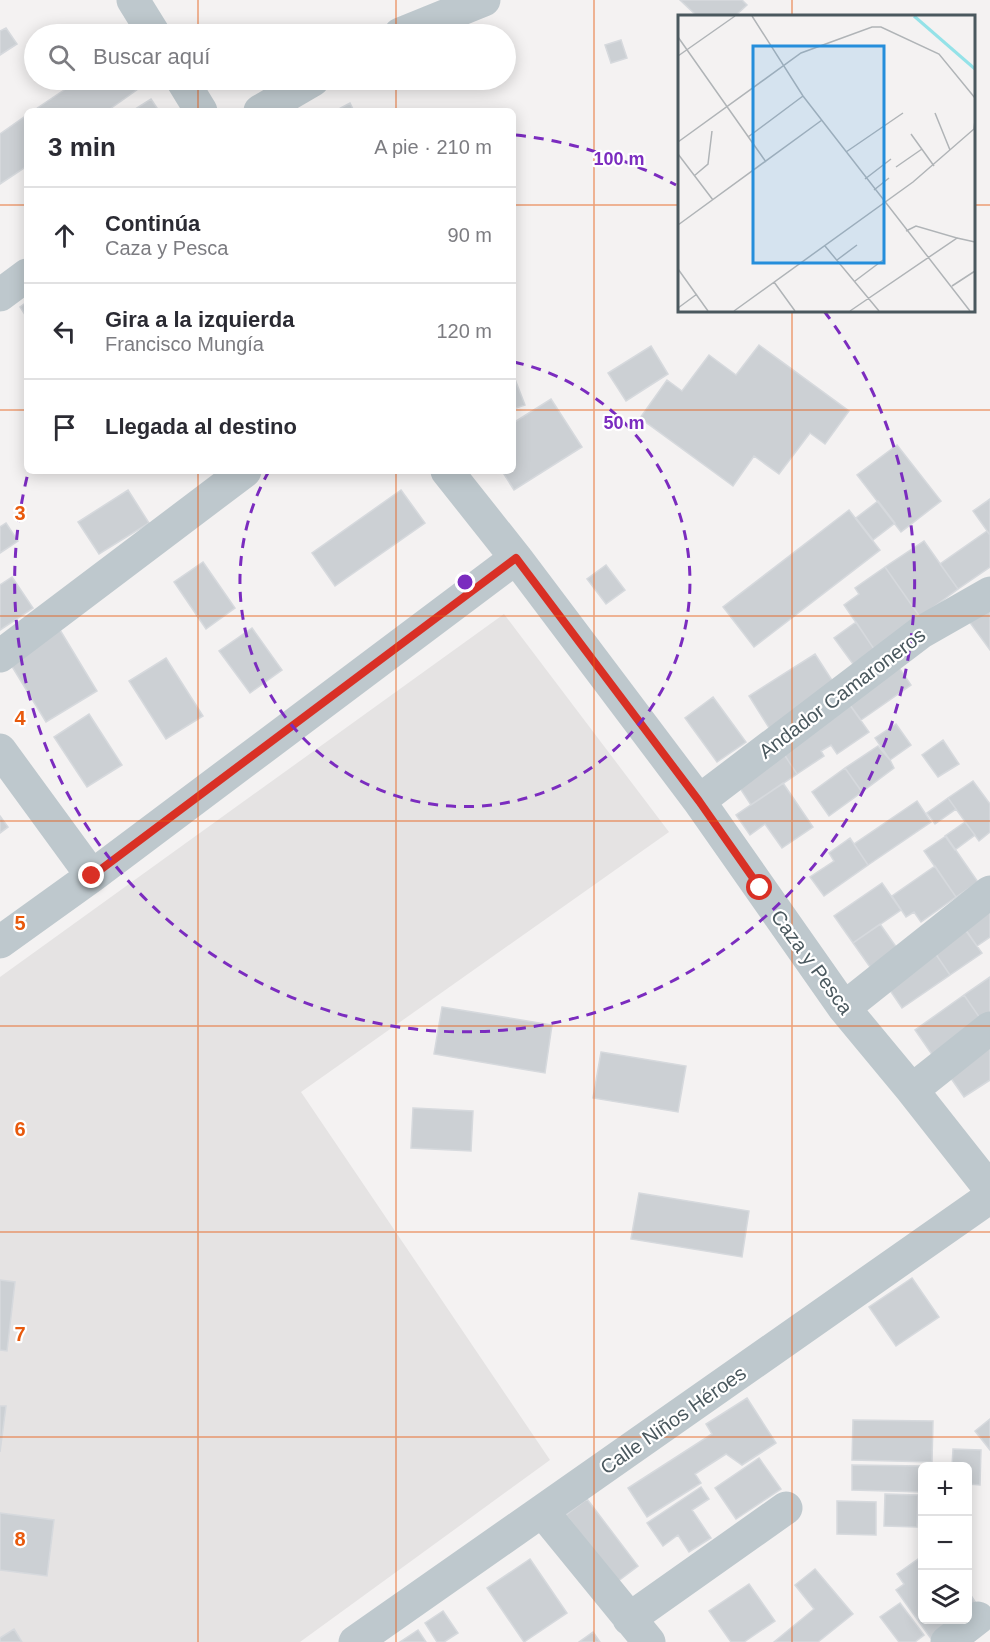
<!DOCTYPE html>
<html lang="es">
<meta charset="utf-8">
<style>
:root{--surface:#fff;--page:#f7f7f7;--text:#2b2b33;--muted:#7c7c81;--line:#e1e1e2}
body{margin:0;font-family:Arial,sans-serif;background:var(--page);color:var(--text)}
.controls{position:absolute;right:18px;bottom:18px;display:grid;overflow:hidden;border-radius:9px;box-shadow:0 3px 15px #0003}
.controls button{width:54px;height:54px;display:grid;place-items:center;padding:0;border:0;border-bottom:2px solid var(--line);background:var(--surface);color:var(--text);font:30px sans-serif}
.stop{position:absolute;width:18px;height:18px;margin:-14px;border:4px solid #d93025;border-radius:50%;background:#fff}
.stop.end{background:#d93025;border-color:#fff;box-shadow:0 2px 6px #0008}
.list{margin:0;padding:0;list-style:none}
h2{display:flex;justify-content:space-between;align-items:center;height:78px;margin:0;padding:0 24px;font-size:26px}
h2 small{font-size:20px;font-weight:400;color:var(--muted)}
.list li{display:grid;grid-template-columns:39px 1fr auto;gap:18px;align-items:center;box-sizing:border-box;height:96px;padding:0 24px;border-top:2px solid var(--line)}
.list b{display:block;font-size:22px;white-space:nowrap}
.list p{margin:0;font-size:20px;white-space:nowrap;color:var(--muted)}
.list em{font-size:20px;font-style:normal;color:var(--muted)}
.icon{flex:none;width:33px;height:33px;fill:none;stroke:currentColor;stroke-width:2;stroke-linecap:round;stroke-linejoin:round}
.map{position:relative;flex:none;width:990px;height:1642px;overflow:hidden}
.search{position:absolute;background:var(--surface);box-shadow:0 3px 15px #0003;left:24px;top:24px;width:492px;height:66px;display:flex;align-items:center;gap:15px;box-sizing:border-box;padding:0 21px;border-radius:33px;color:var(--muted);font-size:22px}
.panel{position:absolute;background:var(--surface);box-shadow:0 3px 15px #0003;left:24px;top:108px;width:492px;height:366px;border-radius:9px}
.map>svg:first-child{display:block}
</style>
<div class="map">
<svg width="990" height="1642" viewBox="0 0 990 1642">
<rect width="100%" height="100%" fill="#f4f2f2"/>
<path fill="#e5e3e3" d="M 504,614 L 669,832 L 301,1092 L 550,1460 L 300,1642 L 0,1642 L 0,977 Z"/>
<path fill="#ccd0d4" stroke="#d6d9dd" stroke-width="1.5" d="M 680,0 L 742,0 L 747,5 L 735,16 L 697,16 Z
M 6,28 L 17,44 L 0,55 L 0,31 Z
M 621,40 L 627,58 L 611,63 L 605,45 Z
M 79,80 L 132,80 L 138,89 L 107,111 L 33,111 Z
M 371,80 L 397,80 L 374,88 Z
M 151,99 L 159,111 L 132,111 Z
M 350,103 L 354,111 L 335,111 Z
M 27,115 L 27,166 L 0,184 L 0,134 Z
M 27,302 L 27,318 L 20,307 Z
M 759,345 L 849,411 L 825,444 L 810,433 L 779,474 L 754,456 L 733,486 L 640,418 L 667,380 L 682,391 L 709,355 L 736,375 Z
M 651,346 L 668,374 L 626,401 L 608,373 Z
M 513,374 L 525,405 L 513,409 Z
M 551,399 L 582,447 L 514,490 L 502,471 L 513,471 L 513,423 Z
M 897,445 L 941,501 L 901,532 L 857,475 Z
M 128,490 L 149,523 L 99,554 L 78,522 Z
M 401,490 L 425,523 L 335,586 L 312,553 Z
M 990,499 L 990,535 L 973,511 Z
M 878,501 L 895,523 L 873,540 L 856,518 Z
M 849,510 L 880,550 L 754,647 L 723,607 Z
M 6,523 L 18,541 L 0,553 L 0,527 Z
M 987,531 L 990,535 L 990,567 L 958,589 L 940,564 Z
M 924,541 L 958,589 L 920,617 L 885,567 Z
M 203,562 L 235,608 L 206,629 L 174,582 Z
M 606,565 L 625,590 L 606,604 L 587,579 Z
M 885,567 L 920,617 L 874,649 L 844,605 L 859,594 L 855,588 Z
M 12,577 L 33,608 L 0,630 L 0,585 Z
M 990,604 L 990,650 L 968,620 Z
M 856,622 L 874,649 L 853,664 L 834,638 Z
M 252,628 L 282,670 L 250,693 L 219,651 Z
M 60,630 L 97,691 L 46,722 L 8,660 Z
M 815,654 L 837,688 L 771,731 L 749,696 Z
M 166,658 L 203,716 L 166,739 L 129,681 Z
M 893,659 L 911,685 L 861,720 L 847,701 Z
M 713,697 L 746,742 L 717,762 L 685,718 Z
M 847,701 L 869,732 L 837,754 L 831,745 L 821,751 L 824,756 L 797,774 L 778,745 Z
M 89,714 L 122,765 L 87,787 L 54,737 Z
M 896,724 L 911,745 L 890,760 L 875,738 Z
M 943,740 L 959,764 L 938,777 L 922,755 Z
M 778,745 L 797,774 L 751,805 L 732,776 Z
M 878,746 L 890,760 L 894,768 L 862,792 L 845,768 Z
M 845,768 L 862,792 L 829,816 L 812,792 Z
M 973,781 L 990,804 L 990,832 L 979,841 L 948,798 Z
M 783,783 L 813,827 L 782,848 L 765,824 L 750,835 L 736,815 Z
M 948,798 L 956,809 L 935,824 L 927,813 Z
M 917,801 L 931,822 L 868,865 L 854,844 Z
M 0,816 L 8,827 L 0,833 Z
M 965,822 L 975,835 L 955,850 L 945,836 Z
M 946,836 L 978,882 L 956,897 L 924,851 Z
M 850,838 L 868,865 L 824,896 L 810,877 L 834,861 L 829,853 Z
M 935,866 L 956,897 L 921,922 L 914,912 L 906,917 L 892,896 Z
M 882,883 L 901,910 L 853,943 L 834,916 Z
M 990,903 L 990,937 L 977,946 L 961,923 Z
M 880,924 L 897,948 L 870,967 L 853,943 Z
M 966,931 L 982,953 L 950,975 L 935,953 Z
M 935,953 L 950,975 L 902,1008 L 887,986 Z
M 990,977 L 990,1016 L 982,1021 L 964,995 Z
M 964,995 L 982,1021 L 933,1056 L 915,1030 Z
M 442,1007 L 552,1025 L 545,1073 L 434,1054 Z
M 990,1037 L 990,1080 L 964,1097 L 948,1074 Z
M 601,1052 L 686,1066 L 678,1112 L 593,1098 Z
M 413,1108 L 473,1111 L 471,1151 L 411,1148 Z
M 639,1193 L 749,1211 L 742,1257 L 631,1239 Z
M 912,1278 L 939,1317 L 896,1346 L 869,1307 Z
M 0,1280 L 15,1282 L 7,1351 L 0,1350 Z
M 747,1398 L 776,1443 L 742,1465 L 726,1454 L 695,1474 L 701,1483 L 647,1517 L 628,1488 L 712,1434 L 706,1424 Z
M 0,1406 L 6,1406 L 0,1452 Z
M 990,1419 L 990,1450 L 975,1431 Z
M 853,1420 L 933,1421 L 932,1462 L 852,1460 Z
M 953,1449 L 981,1450 L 980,1485 L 968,1484 L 968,1466 L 952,1466 Z
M 759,1458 L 781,1489 L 736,1519 L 715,1488 Z
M 852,1465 L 923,1466 L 922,1492 L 852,1490 Z
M 701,1487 L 709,1499 L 692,1510 L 711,1538 L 689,1552 L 678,1535 L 663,1546 L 647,1523 Z
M 885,1494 L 918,1495 L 917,1527 L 884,1526 Z
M 587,1499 L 638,1566 L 617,1582 L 566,1515 Z
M 837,1501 L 876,1502 L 876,1535 L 837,1534 Z
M 0,1513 L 54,1520 L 47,1576 L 0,1570 Z
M 921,1557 L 922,1560 L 922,1620 L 960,1620 L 932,1640 L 896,1590 L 904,1584 L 897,1574 Z
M 530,1559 L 567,1613 L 524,1642 L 487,1588 Z
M 815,1569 L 853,1614 L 818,1642 L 774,1642 L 814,1609 L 795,1585 Z
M 749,1584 L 775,1621 L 744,1642 L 731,1642 L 709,1611 Z
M 968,1591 L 978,1606 L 968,1614 Z
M 900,1603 L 924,1635 L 915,1642 L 899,1642 L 880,1617 Z
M 443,1611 L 458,1633 L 444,1642 L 437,1642 L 425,1623 Z
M 14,1629 L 22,1642 L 0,1642 L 0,1638 Z
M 418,1630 L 426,1642 L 400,1642 Z
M 593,1632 L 600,1642 L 579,1642 Z"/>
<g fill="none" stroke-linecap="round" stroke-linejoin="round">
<path stroke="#bec8cd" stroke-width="33" d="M 133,0 L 154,34
M 400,34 L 484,0
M 182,80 L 201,111
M 260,111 L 313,80
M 0,295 L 27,275
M 447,471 L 516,558 L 699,801 L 844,1008 L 912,1090 L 990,1189
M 0,656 L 245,471
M 0,750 L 92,876
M 699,801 L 920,633 L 990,593
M 0,942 L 92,876 L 516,558
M 844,1008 L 990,892
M 912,1090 L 990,1028
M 542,1511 L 649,1642
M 629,1619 L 786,1508
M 355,1642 L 990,1197
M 947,1642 L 978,1618"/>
</g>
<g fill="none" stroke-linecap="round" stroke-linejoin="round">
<path stroke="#d93025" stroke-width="8" d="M 92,876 L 516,558 L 699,801 L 760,888"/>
</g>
<path fill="none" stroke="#e8590c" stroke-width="1.5" stroke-opacity="0.55" d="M 198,0 L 198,34M 396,0 L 396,34M 594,0 L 594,1642M 792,0 L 792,16M 198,80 L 198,111M 396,80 L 396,111M 0,205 L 27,205M 513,205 L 680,205M 974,205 L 990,205M 792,310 L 792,1642M 0,410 L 27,410M 513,410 L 990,410M 198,471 L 198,1642M 396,471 L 396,1642M 0,616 L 990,616M 0,821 L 990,821M 0,1026 L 990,1026M 0,1232 L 990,1232M 0,1437 L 990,1437"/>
<g fill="none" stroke="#7b2cbf" stroke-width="3" stroke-dasharray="10 8">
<path d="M514 362A225 225 0 1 1 269 471"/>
<path d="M516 135A450 450 0 0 1 676 185M824 311A450 450 0 1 1 28 473"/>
</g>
<g text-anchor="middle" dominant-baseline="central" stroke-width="4.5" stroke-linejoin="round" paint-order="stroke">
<g font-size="20" fill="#4a585e" stroke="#fff">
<text transform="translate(842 693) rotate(-37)">Andador Camaroneros</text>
<text transform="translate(812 962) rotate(54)">Caza y Pesca</text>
<text transform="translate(673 1420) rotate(-35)">Calle Niños Héroes</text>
</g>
</g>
<g transform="translate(678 15)">
<rect width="297" height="297" fill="#f4f2f2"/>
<path fill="none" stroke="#94e2e8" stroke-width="3" d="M 236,1 L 297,54"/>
<path fill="none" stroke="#b0b4b7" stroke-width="1.5" d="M 74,1 L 125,81 L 292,296M 0,22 L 88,147M 0,41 L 57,1M 257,98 L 272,135M 233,119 L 256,151M 70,122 L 125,81M 0,127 L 123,38 L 194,12 L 203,12 L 261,39 L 297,83M 168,137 L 225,98M 0,139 L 35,185M 218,152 L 244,134M 16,161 L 30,149 L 34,116M 187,164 L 213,144M 196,175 L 211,163M 0,210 L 144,105M 279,223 L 297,227M 147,231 L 201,296M 159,245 L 179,230M 0,254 L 30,296M 177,266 L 205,245M 96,267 L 117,296M 274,271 L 297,256M 0,293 L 19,279M 56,296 L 235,167 L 296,114 L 297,105M 172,296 L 279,223 L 238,211 L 228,216"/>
<path fill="#258edb" fill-opacity="0.15" stroke="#258edb" stroke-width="3" d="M 75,31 L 206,31 L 206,248 L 75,248 Z"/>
<rect width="297" height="297" fill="none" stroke="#4a585e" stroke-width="3"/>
</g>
<g font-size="20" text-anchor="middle" font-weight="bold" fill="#e8590c" stroke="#fff" stroke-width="4.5" stroke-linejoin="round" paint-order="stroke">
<text x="20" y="520">3</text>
<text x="20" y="725">4</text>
<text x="20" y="930">5</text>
<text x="20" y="1136">6</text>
<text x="20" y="1341">7</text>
<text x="20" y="1546">8</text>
</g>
<circle cx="465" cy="582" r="9" fill="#7b2cbf" stroke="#fff" stroke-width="3"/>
<g font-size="18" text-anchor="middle" font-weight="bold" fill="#7b2cbf" stroke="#fff" stroke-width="4.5" stroke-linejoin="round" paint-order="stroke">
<text x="619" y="165">100 m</text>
<text x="624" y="429">50 m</text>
</g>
</svg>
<div class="controls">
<button>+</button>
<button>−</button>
<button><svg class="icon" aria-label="layers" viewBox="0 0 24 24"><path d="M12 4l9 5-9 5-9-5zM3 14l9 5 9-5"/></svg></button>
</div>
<div class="stop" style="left:760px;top:888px"></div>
<div class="stop end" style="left:92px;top:876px"></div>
<div class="search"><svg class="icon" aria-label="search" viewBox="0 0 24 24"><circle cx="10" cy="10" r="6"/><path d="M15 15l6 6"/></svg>Buscar aquí</div>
<section class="panel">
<h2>3 min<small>A pie · 210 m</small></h2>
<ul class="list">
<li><svg class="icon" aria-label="ahead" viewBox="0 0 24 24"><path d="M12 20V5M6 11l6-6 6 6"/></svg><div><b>Continúa</b><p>Caza y Pesca</p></div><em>90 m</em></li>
<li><svg class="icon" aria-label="left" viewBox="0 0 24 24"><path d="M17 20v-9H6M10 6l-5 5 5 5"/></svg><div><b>Gira a la izquierda</b><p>Francisco Mungía</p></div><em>120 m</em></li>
<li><svg class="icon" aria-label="arrive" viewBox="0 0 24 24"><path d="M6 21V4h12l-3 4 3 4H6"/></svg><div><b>Llegada al destino</b></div></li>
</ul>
</section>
</div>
